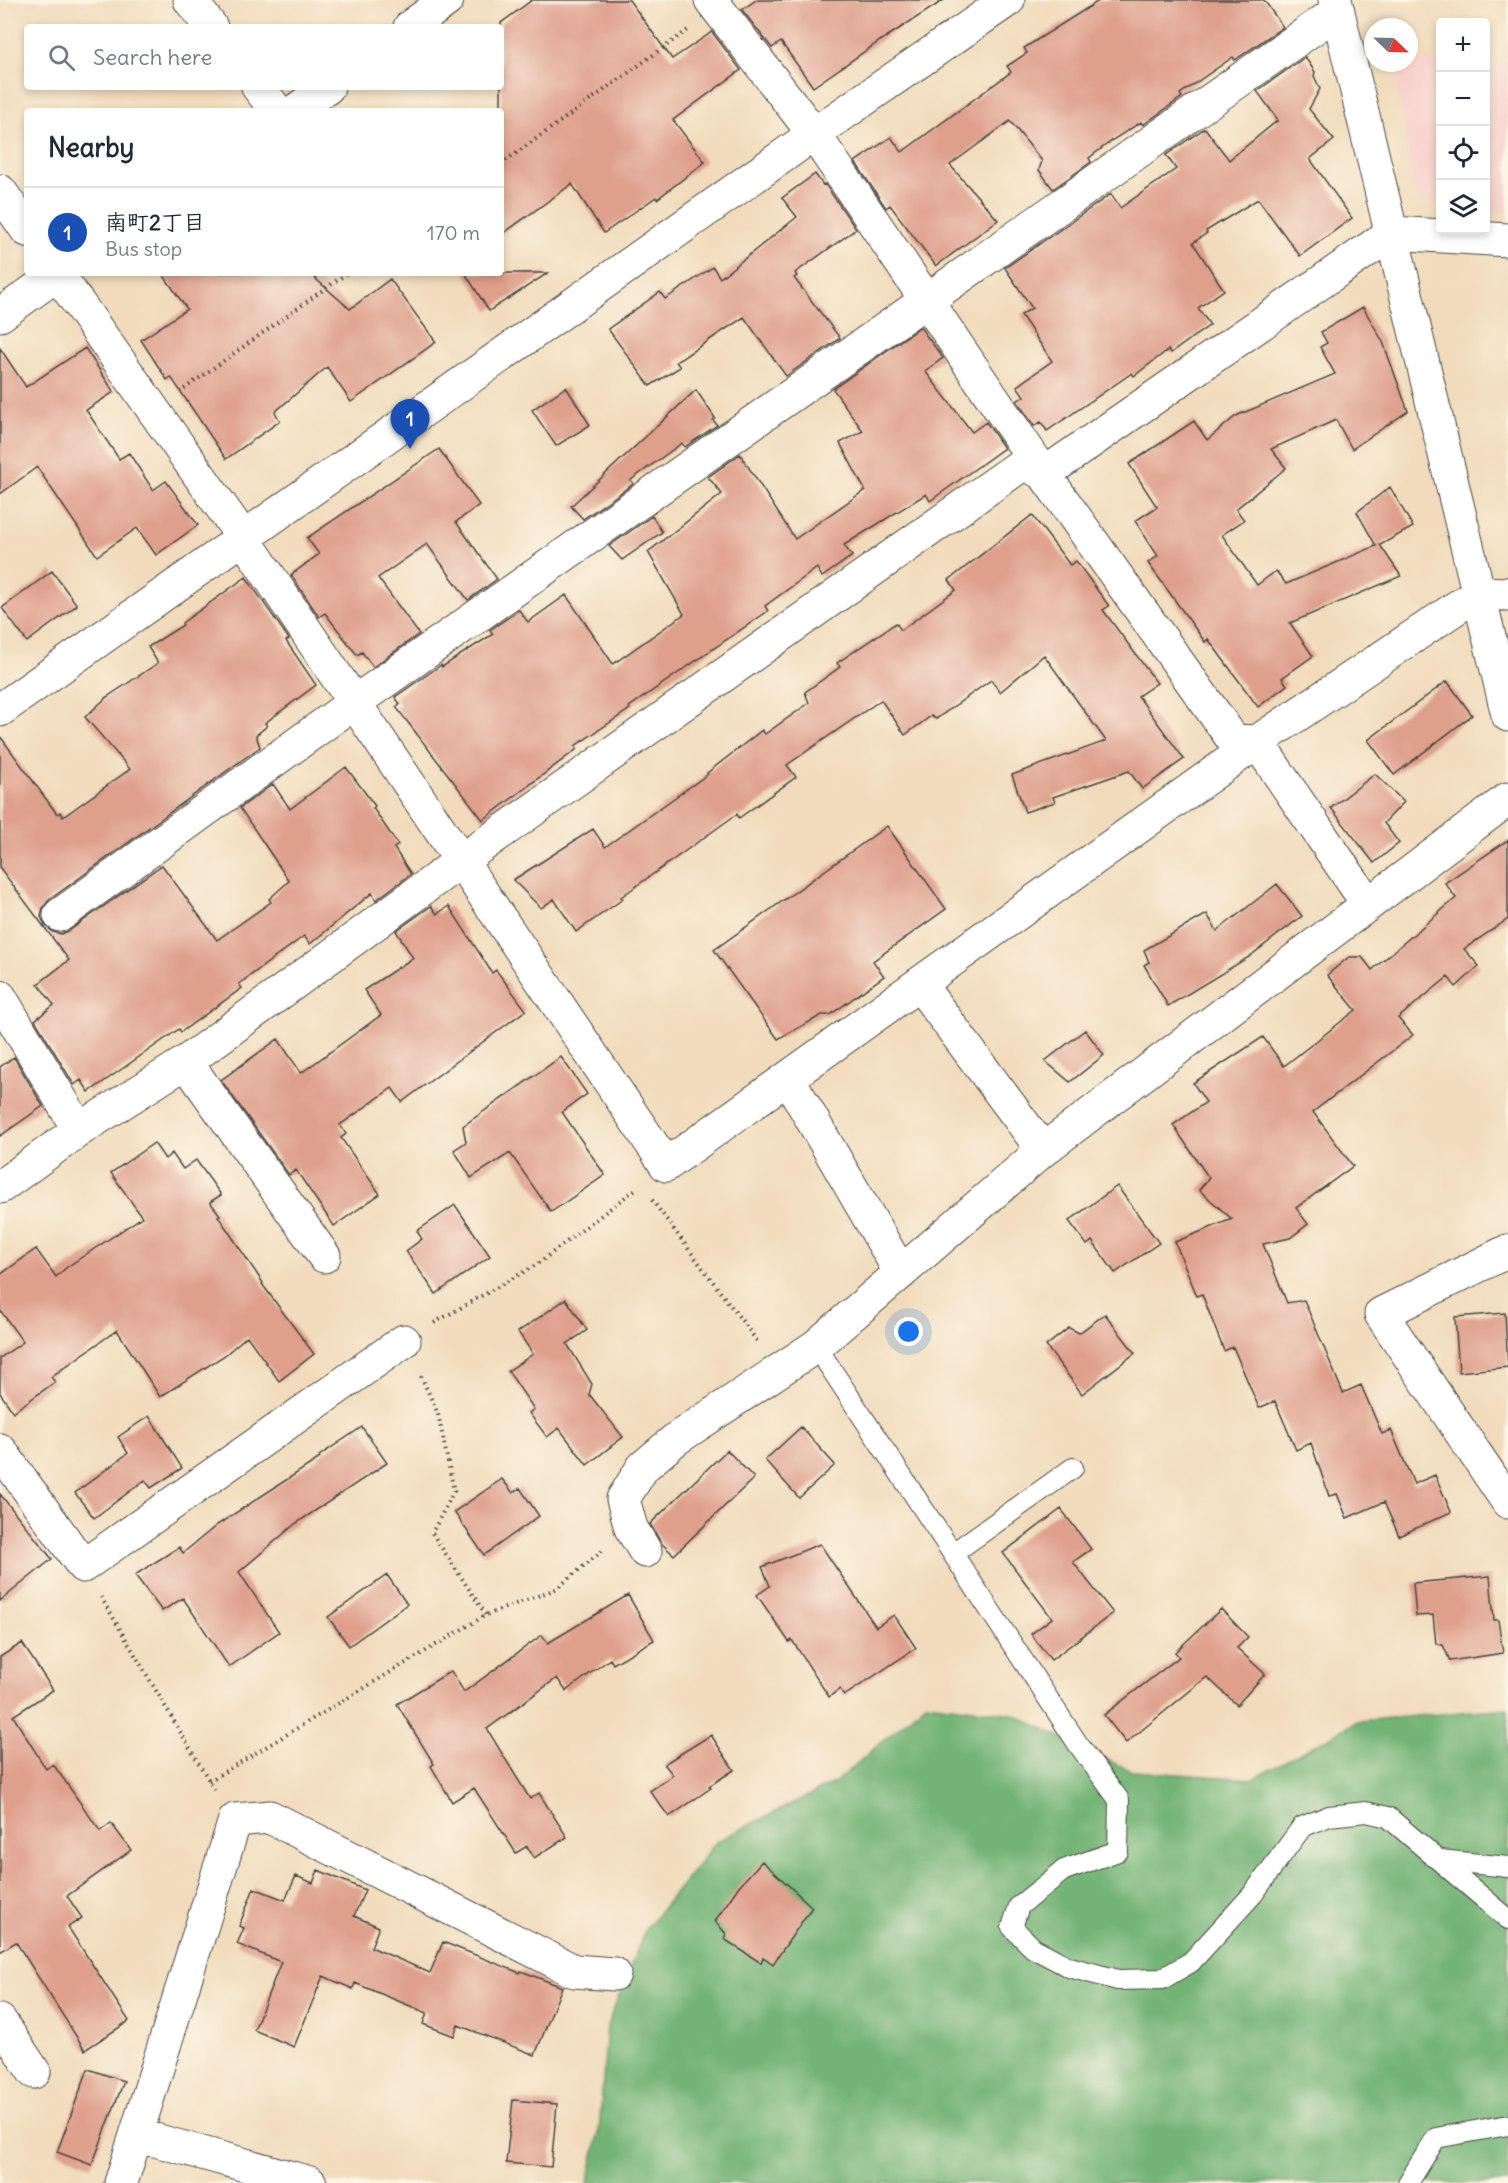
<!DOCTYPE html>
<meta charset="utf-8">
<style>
:root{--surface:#fff;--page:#f6f6f7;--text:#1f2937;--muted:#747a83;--line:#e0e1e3;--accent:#d93025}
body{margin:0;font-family:Delius,"Klee One",sans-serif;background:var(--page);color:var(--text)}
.controls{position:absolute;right:18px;top:18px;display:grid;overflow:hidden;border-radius:6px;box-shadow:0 3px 9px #0003}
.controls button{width:54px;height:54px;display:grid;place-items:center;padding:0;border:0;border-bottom:2px solid var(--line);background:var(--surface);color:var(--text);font:30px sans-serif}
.compass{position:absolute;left:1364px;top:18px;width:54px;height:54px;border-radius:50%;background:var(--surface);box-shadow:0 3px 9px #0003;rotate:113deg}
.you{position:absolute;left:909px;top:1332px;width:21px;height:21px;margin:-15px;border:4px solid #fff;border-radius:50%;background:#1a73e8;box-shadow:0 0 0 9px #1a73e833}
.badge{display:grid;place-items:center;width:39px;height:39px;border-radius:50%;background:var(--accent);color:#fff;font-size:20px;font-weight:700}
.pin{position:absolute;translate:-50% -50px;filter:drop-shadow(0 2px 3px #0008)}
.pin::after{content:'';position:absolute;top:32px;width:21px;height:18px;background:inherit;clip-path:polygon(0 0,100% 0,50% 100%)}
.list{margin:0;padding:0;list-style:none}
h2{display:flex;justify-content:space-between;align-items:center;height:78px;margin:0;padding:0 24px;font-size:26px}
h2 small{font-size:20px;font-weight:400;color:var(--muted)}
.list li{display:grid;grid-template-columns:39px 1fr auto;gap:18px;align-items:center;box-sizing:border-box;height:90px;padding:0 24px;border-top:2px solid var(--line)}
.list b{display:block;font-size:22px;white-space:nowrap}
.list p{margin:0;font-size:20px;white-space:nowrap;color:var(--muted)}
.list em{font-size:20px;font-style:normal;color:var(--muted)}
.icon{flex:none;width:33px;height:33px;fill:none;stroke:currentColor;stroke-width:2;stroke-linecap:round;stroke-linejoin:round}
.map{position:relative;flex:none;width:1508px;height:2183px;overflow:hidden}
.search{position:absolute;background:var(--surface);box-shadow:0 3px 9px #0003;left:24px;top:24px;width:480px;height:66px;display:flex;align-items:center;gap:15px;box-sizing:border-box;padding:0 21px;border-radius:6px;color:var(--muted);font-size:22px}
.panel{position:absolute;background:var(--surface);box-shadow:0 3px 9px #0003;left:24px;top:108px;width:480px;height:168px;border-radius:6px}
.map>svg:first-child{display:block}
</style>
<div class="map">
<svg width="1508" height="2183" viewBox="0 0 1508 2183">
<rect width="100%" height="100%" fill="#fcf5e5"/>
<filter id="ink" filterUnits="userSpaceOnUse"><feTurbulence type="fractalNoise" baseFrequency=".0167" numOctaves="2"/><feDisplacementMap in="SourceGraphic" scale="12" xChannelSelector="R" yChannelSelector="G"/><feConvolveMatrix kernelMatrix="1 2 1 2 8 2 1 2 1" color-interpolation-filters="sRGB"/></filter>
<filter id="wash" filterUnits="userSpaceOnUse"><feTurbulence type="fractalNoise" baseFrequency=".008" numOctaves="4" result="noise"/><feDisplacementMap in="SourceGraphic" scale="24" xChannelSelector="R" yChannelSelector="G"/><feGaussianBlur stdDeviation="1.35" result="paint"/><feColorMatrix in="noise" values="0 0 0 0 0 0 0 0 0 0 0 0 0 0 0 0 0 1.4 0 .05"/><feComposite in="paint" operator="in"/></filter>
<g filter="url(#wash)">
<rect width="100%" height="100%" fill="#f1dbbc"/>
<path fill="#f7d0ca" d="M 1409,58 L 1440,60 L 1440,206 L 1415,198 L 1394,63 L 1409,63 Z
M 1486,62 L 1508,63 L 1508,212 L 1486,210 Z"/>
<path fill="#73b476" stroke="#4f7050" stroke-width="1.5" d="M 926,1703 L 1013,1714 L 1131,1771 L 1253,1779 L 1358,1721 L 1508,1708 L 1508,2183 L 588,2183 L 599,2133 L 607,2026 L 645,1930 L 717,1841 L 836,1782 Z"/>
<g id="blocks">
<path fill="#de9f8b" d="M 532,0 L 629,0 L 672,59 L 712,32 L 741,70 L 673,120 L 705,162 L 657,199 L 656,197 L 604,233 L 572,184 L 501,235 L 501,23 Z
M 756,0 L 944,0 L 880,41 L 813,87 L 781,42 L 772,48 L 742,10 Z
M 1100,0 L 1264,0 L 1283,27 L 1235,60 L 1233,57 L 1180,94 L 1182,97 L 1143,125 L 1141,122 L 1114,139 L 1089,158 L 1091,162 L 1053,189 L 1039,170 L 1042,161 L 1010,121 L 950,165 L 998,220 L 936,266 L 890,205 L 886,208 L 855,162 L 891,137 L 902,152 L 1011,72 L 1007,66 L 1027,53 L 1024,48 Z
M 1305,57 L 1315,72 L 1314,76 L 1320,89 L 1309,109 L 1334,140 L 1310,159 L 1352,218 L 1300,256 L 1258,199 L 1206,231 L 1207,233 L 1193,243 L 1224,290 L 1198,308 L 1210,325 L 1171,353 L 1168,350 L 1134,376 L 1132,373 L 1047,431 L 1041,422 L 1034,426 L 1017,401 L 1024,396 L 1017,386 L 1052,361 L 1021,315 L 1032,308 L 1005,268 L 1111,194 L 1120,208 L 1176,169 L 1166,155 L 1205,128 L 1229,160 L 1278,120 L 1257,91 Z
M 815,174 L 823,185 L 825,184 L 856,229 L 795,273 L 797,276 L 794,278 L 840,338 L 786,376 L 744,317 L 676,362 L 680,367 L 650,386 L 608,329 L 660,292 L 665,299 L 713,267 L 720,278 L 797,217 L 782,198 Z
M 162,273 L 309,273 L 350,309 L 390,279 L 436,342 L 351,402 L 327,367 L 275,412 L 280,421 L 226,459 L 171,377 L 167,380 L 141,340 L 187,309 Z
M 465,273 L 548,273 L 489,311 Z
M 1363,307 L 1383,342 L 1408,411 L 1352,449 L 1336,420 L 1271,449 L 1286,468 L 1236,509 L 1244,520 L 1222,535 L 1257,585 L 1276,571 L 1286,584 L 1376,546 L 1357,512 L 1390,487 L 1413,527 L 1380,545 L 1401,576 L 1290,623 L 1313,656 L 1282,678 L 1287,685 L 1258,707 L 1208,639 L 1205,642 L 1148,563 L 1158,556 L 1135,521 L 1157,507 L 1129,464 L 1194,421 L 1207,440 L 1236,416 L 1335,374 L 1320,347 L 1327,343 L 1321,332 Z
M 920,327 L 943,358 L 925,371 L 972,432 L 986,422 L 1004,448 L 930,501 L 926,494 L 844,545 L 852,556 L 822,577 L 817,568 L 765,606 L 768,611 L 629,707 L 630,709 L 575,746 L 577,749 L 483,820 L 396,707 L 400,704 L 395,697 L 441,665 L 442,667 L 493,634 L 490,630 L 519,610 L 528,622 L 566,595 L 613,664 L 684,614 L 648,552 L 722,494 L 708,477 L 740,454 L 795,539 L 865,490 L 840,443 L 863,431 L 833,389 Z
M 0,348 L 26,387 L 85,348 L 114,392 L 86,410 L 119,459 L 129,453 L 153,490 L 166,481 L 198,525 L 156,555 L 137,528 L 97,556 L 37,467 L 0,494 Z
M 566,387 L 590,425 L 556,446 L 532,410 Z
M 696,390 L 715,418 L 713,420 L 717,425 L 685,447 L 682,443 L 631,480 L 633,484 L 583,519 L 571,506 Z
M 439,449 L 479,505 L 456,522 L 497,579 L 468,600 L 427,544 L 378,578 L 419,634 L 373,667 L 362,652 L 357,655 L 325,613 L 319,617 L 291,575 L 319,554 L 307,538 Z
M 1032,515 L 1070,565 L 1076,561 L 1109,606 L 1103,610 L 1157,683 L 1138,696 L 1184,759 L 1142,789 L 1129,771 L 1053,797 L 1055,802 L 1025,812 L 1012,775 L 1106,741 L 1044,655 L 1000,692 L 991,680 L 936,719 L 931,716 L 905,735 L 881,700 L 787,765 L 796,777 L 739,818 L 737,814 L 621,897 L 623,899 L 576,932 L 554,899 L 541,908 L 513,880 L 593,829 L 605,847 L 708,774 L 707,773 L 762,730 L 765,734 L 809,703 L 805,692 L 840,667 L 837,663 L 896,623 L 901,630 L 956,590 L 949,580 Z
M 652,516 L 662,532 L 622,560 L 609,546 Z
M 52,571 L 77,605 L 27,642 L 2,608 Z
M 246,577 L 289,639 L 286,641 L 316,685 L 265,723 L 267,726 L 256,735 L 260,747 L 49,900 L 43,908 L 41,917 L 45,925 L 53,932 L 62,934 L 70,930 L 162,865 L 217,940 L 271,902 L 269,899 L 289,881 L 240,808 L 273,784 L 290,809 L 346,767 L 375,806 L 373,808 L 398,845 L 394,848 L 411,874 L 376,900 L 372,893 L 310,944 L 304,936 L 239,984 L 242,988 L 181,1032 L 179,1029 L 89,1092 L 81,1080 L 74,1085 L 35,1020 L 54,1005 L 38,984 L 69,960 L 0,868 L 0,736 L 57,814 L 60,812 L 63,817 L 130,769 L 85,717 L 107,697 L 158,663 L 148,647 L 183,625 L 182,623 Z
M 1447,681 L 1472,715 L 1394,775 L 1368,740 Z
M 1375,774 L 1404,802 L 1384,823 L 1399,843 L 1374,863 L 1331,808 Z
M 887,826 L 946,909 L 873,961 L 884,976 L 830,1015 L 822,1015 L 778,1039 L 714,950 Z
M 1508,840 L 1508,919 L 1464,949 L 1479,966 L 1456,987 L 1448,977 L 1398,1018 L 1413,1035 L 1313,1112 L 1353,1166 L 1296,1208 L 1308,1224 L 1290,1238 L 1263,1244 L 1287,1303 L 1304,1300 L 1343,1393 L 1361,1385 L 1382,1434 L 1391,1430 L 1414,1484 L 1435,1475 L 1451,1512 L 1399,1536 L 1384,1502 L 1347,1518 L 1337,1494 L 1329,1496 L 1311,1443 L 1296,1450 L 1275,1401 L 1259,1408 L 1233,1347 L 1224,1351 L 1202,1294 L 1197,1296 L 1175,1242 L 1232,1219 L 1199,1190 L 1209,1178 L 1173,1125 L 1206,1102 L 1193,1083 L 1263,1037 L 1284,1066 L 1356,1010 L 1327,975 L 1349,957 L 1362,957 L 1372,970 L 1456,898 L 1445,883 Z
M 1277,884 L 1302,916 L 1249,957 L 1168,1006 L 1144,965 L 1149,962 L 1144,950 L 1207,914 L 1217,931 Z
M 431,906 L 437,914 L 449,906 L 492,973 L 496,970 L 526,1010 L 402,1102 L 392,1088 L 340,1125 L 346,1134 L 341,1138 L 380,1194 L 334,1226 L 296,1170 L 289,1175 L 221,1080 L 278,1039 L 301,1073 L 381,1015 L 364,990 L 413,958 L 396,931 Z
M 1085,1030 L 1104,1055 L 1070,1082 L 1045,1061 Z
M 14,1057 L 43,1106 L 0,1136 L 0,1067 Z
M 561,1057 L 587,1094 L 562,1112 L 605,1175 L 551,1212 L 510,1153 L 471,1178 L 454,1150 L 466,1142 L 463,1126 Z
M 154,1143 L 165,1159 L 172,1153 L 183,1169 L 196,1160 L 221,1195 L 210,1202 L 220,1215 L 218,1216 L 263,1283 L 262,1284 L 314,1354 L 279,1381 L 247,1336 L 225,1355 L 160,1397 L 117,1330 L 51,1377 L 55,1382 L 13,1412 L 0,1393 L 0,1358 L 23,1342 L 0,1310 L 0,1275 L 36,1249 L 56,1277 L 67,1267 L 142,1217 L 111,1173 Z
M 1117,1186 L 1159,1243 L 1115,1273 L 1092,1241 L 1087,1245 L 1069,1221 Z
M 455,1205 L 490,1256 L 436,1294 L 406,1251 L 422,1239 L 417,1231 Z
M 566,1299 L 587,1330 L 567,1344 L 592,1384 L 589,1394 L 623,1437 L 587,1465 L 559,1428 L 547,1437 L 529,1413 L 534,1409 L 508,1371 L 533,1354 L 518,1332 Z
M 1505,1313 L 1508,1367 L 1459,1372 L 1455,1317 Z
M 1105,1314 L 1135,1353 L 1082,1394 L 1046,1346 L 1069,1328 L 1079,1333 Z
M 149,1416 L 182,1468 L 151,1488 L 145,1480 L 94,1518 L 75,1493 L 128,1453 L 118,1437 Z
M 362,1427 L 387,1463 L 295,1524 L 239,1572 L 279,1632 L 229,1667 L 183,1598 L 162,1611 L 135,1575 L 179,1547 L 183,1553 L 217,1525 L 320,1458 L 319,1456 Z
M 801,1427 L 835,1465 L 799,1498 L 765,1460 Z
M 727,1450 L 754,1478 L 674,1555 L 661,1543 L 650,1524 Z
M 502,1479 L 513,1493 L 520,1488 L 539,1516 L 484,1555 L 454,1512 Z
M 0,1494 L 52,1559 L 0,1601 Z
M 1061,1509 L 1091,1549 L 1073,1562 L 1113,1613 L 1051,1660 L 1031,1634 L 1052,1618 L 1003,1553 Z
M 820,1544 L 876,1627 L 894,1615 L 916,1648 L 844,1696 L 840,1689 L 829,1697 L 792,1640 L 789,1642 L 757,1595 L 770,1586 L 762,1567 Z
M 387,1575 L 407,1604 L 349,1646 L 328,1617 Z
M 1490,1576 L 1494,1620 L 1498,1620 L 1503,1653 L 1450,1661 L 1443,1645 L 1436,1644 L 1433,1615 L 1416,1616 L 1413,1583 Z
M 628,1595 L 654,1640 L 613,1664 L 610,1659 L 566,1691 L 557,1678 L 487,1729 L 530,1799 L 539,1793 L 567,1837 L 534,1858 L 527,1846 L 516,1853 L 474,1788 L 452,1802 L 431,1766 L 434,1764 L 397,1704 L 451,1671 L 464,1692 L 542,1635 L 548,1643 Z
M 1221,1609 L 1248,1637 L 1237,1648 L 1265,1674 L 1237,1705 L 1207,1677 L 1126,1743 L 1104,1715 L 1179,1657 L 1175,1652 Z
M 22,1643 L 53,1690 L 13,1716 L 46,1769 L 53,1764 L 100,1831 L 111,1823 L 131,1850 L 67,1896 L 82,1918 L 68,1927 L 129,2021 L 85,2050 L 16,1942 L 0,1952 L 0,1657 Z
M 711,1735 L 734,1770 L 709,1786 L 711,1788 L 669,1817 L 650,1791 L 673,1775 L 664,1764 Z
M 762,1861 L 812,1907 L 773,1964 L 763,1957 L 761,1963 L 724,1939 L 726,1934 L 715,1921 L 739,1886 Z
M 318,1870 L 365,1890 L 354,1916 L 379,1927 L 371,1947 L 430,1973 L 443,1942 L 520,1973 L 521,1971 L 562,1987 L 535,2055 L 458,2025 L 454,2036 L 423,2024 L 427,2013 L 355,1983 L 353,1989 L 323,1976 L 294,2047 L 254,2030 L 281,1962 L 237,1944 L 244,1928 L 239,1926 L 254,1888 L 285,1900 L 296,1876 L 313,1883 Z
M 88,2069 L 124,2081 L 92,2165 L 57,2152 Z
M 513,2100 L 557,2104 L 551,2167 L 506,2163 Z"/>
</g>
</g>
<g filter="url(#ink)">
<use href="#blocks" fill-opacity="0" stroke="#494541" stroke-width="1.5"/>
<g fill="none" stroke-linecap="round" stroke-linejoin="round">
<defs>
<path id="service" d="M 816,1346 L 1078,1744 L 1119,1800 L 1118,1851 L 1064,1870 L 1019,1906 L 1012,1927 L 1033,1948 L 1069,1967 L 1118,1980 L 1162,1979 L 1191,1962 L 1253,1894 L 1302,1827 L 1329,1816 L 1366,1812 L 1388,1817 L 1508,1919
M 953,1553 L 1073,1468
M 1440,1860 L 1508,1867
M 1408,2183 L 1436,2138 L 1508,2125"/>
<path id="minor" d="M 190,0 L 211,27
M 711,0 L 814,134 L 1044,474 L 1234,741 L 1257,742 L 1368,904
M 1335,0 L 1508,715
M 410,27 L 447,0
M 258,87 L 277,111
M 295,111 L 328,87
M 0,191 L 27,230
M 57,273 L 242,536 L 666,1165 L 1257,742 L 1478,593 L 1508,594
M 0,315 L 59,273
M 60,915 L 355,702 L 1338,11
M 920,985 L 1043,1150
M 0,997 L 79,1130
M 186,1062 L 324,1256
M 788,1078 L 901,1273
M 0,1187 L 79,1130 L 186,1062 L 462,860 L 1024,463 L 1044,474 L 1392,233 L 1508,240
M 1508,1251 L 1381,1314 L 1508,1502
M 0,1450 L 83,1566 L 404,1341
M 645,1551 L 631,1528 L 623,1499 L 643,1467 L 676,1439 L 816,1346 L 1043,1150 L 1508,799
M 0,2021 L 34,2072
M 137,2135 L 310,2183
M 121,2183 L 235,1820 L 270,1817 L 574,1971 L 614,1974"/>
<path id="tertiary" d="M 0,710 L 814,134 L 1008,0"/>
</defs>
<use href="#service" stroke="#494541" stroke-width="22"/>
<use href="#minor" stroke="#494541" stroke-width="35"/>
<use href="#tertiary" stroke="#494541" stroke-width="35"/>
<path stroke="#494541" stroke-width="4" stroke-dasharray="1.5 4.5" stroke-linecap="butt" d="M 501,164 L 688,30
M 184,389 L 347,273
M 652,1200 L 757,1341
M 434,1323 L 536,1265 L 637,1188
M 421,1376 L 438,1414 L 454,1491 L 432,1533 L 486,1615
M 101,1597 L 214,1789
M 209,1781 L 486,1615 L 556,1589 L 602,1551"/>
<use href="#service" stroke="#fff" stroke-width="20"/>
<use href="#minor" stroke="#fff" stroke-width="33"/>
<use href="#tertiary" stroke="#fff" stroke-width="33"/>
</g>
</g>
</svg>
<div class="controls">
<button>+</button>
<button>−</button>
<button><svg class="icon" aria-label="locate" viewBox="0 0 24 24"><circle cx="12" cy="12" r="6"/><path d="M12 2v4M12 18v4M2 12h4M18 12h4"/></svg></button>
<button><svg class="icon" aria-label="layers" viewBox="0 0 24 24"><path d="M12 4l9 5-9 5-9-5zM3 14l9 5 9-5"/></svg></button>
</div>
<svg class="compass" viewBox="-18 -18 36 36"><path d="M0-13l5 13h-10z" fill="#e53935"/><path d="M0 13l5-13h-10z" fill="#747a83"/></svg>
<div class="you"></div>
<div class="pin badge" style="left:410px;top:449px;background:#1a4fb4">1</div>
<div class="search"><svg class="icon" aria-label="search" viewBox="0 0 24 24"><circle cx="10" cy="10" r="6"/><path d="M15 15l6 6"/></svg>Search here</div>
<section class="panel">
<h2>Nearby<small></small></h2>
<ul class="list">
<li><span class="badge" style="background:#1a4fb4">1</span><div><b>南町2丁目</b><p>Bus stop</p></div><em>170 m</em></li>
</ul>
</section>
</div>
